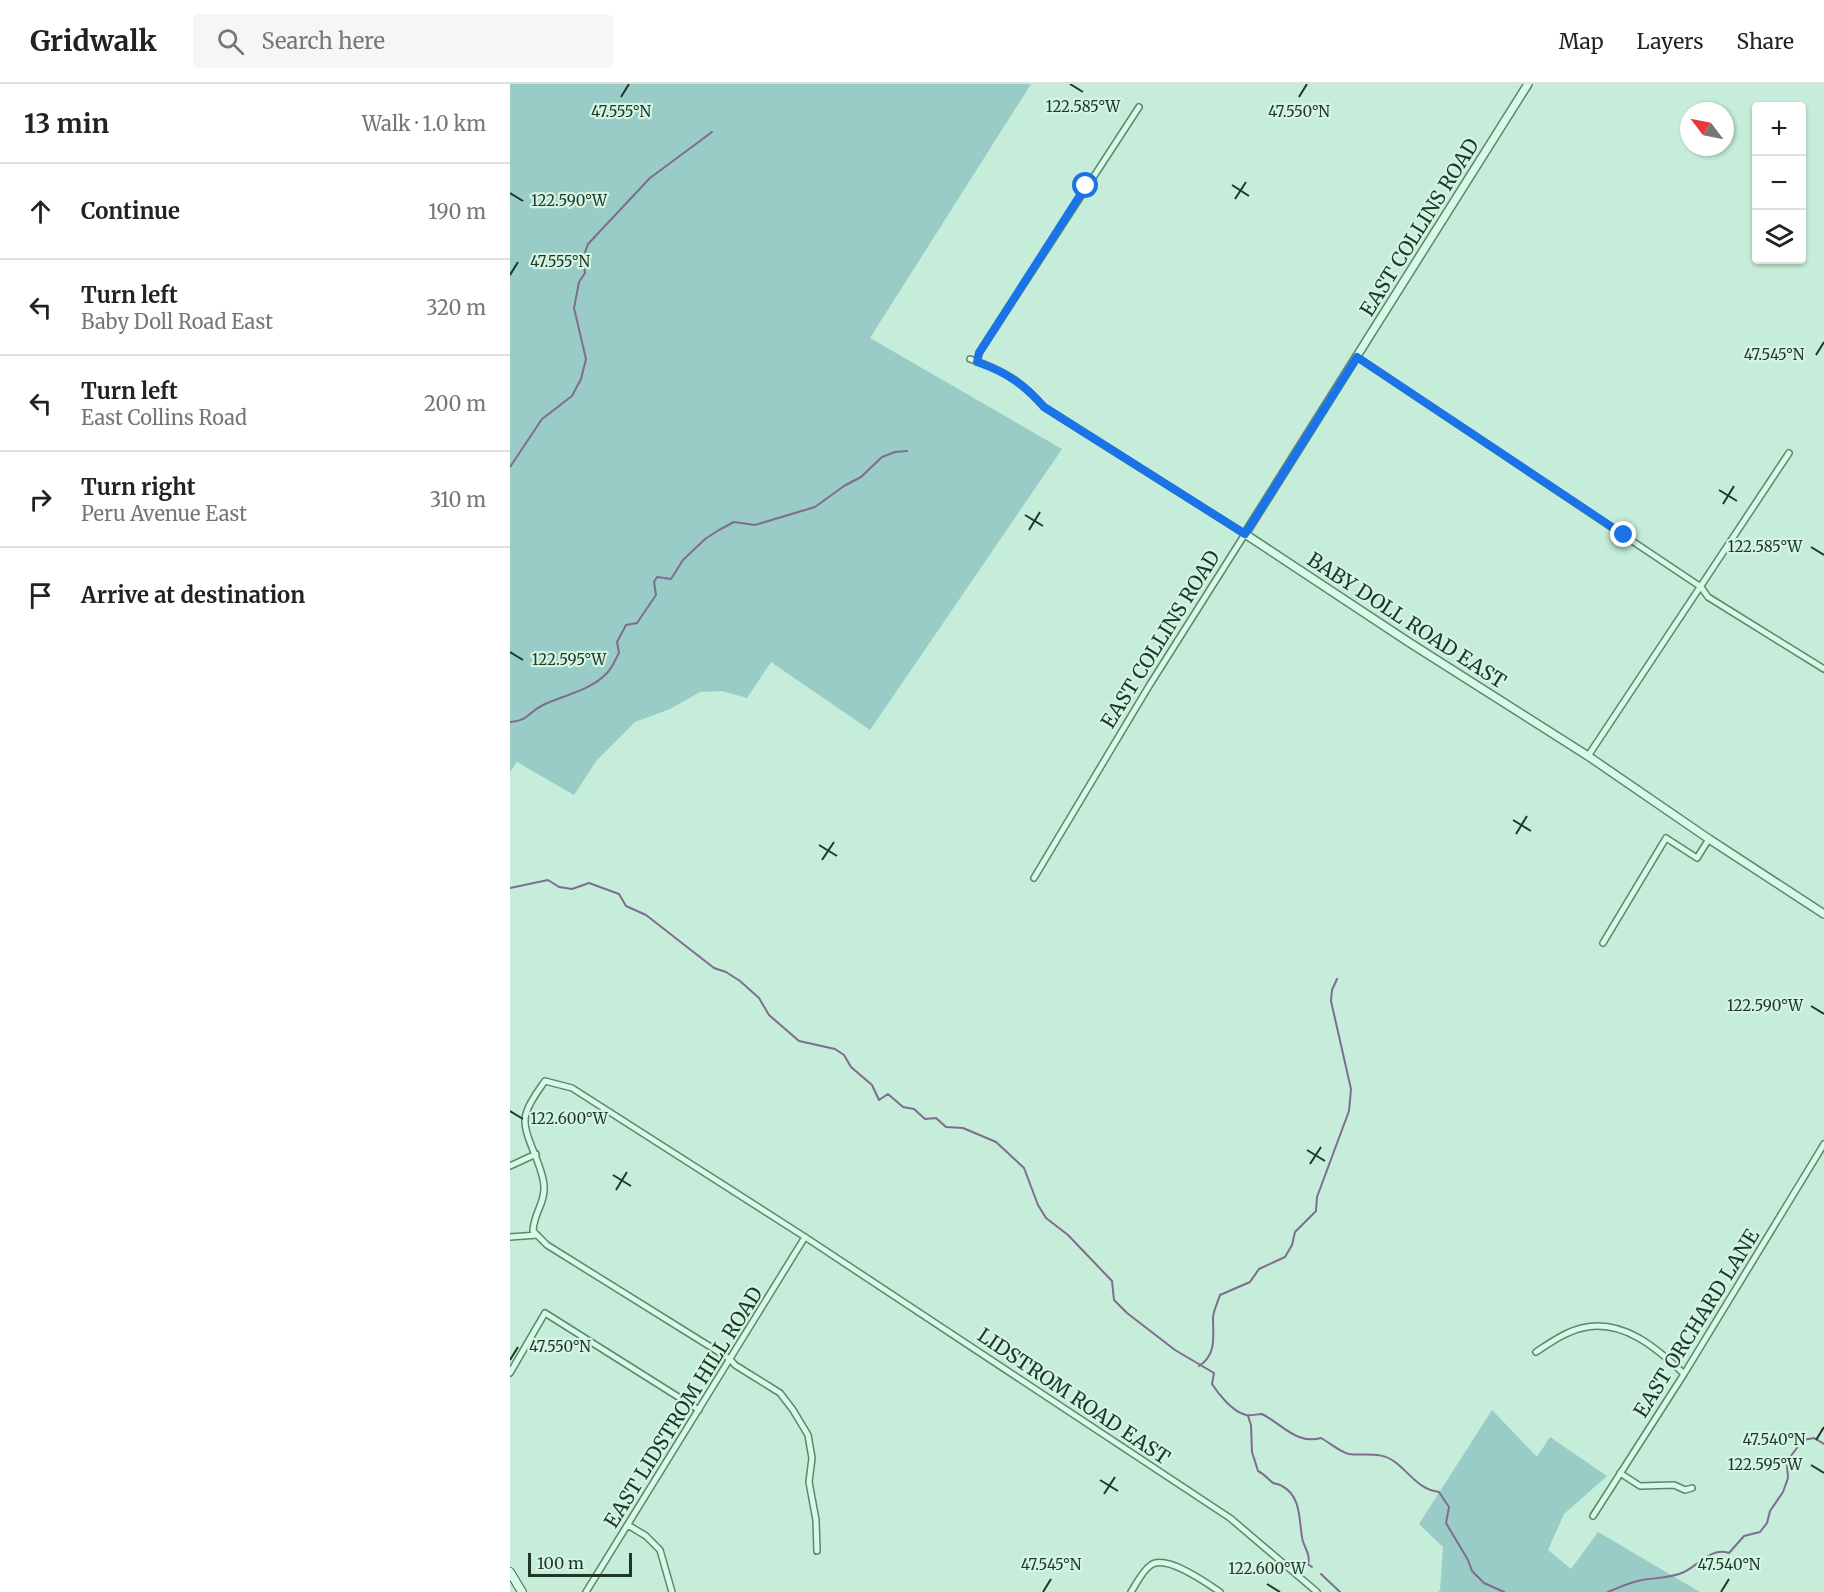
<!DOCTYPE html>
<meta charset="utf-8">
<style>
:root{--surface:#fff;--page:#f6f6f6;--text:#222;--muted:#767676;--line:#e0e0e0}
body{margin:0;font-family:Merriweather,serif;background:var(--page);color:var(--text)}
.controls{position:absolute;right:18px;top:18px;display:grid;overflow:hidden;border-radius:6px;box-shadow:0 2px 4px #0004}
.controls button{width:54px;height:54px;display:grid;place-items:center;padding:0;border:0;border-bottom:2px solid var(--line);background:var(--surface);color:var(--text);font:30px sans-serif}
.compass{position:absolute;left:1170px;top:18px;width:54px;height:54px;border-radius:50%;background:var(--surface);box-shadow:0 2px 4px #0004;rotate:302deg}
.scale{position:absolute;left:18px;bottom:15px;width:104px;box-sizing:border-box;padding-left:6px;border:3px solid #1f3826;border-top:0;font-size:16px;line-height:21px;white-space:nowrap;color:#1f3826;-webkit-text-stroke:4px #d4f5e4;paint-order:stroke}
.stop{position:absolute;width:18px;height:18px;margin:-14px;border:4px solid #1a73e8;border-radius:50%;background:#fff}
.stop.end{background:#1a73e8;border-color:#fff;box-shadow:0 2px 6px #0008}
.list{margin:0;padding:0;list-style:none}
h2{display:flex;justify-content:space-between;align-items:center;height:78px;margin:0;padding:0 24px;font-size:26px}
h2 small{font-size:20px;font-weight:400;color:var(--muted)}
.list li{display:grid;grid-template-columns:39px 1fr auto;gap:18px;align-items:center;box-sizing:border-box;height:96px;padding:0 24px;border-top:2px solid var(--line)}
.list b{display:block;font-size:22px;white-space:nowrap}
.list p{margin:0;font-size:20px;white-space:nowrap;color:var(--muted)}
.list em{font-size:20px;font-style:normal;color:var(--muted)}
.icon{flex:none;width:33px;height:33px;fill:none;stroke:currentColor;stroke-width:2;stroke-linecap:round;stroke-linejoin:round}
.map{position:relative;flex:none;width:1314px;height:1508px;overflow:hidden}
header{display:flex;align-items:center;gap:36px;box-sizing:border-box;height:84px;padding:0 30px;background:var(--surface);border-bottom:2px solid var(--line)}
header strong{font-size:28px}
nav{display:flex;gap:33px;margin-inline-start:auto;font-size:21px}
.search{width:420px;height:54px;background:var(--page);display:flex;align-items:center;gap:15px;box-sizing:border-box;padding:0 21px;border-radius:6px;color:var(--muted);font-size:22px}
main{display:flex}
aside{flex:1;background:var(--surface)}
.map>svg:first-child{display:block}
</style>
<header>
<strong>Gridwalk</strong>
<div class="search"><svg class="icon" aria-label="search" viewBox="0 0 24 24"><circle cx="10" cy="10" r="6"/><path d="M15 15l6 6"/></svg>Search here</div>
<nav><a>Map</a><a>Layers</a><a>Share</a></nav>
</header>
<main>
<aside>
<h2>13 min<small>Walk · 1.0 km</small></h2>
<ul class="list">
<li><svg class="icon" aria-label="ahead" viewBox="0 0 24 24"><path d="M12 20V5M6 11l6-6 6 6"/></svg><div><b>Continue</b></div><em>190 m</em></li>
<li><svg class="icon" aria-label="left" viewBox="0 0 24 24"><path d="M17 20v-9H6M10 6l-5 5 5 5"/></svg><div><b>Turn left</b><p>Baby Doll Road East</p></div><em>320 m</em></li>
<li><svg class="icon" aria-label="left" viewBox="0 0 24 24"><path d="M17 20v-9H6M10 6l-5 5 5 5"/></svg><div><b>Turn left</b><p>East Collins Road</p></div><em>200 m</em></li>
<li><svg class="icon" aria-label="right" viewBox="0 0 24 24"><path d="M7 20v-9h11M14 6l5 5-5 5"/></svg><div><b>Turn right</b><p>Peru Avenue East</p></div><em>310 m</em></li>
<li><svg class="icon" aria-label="arrive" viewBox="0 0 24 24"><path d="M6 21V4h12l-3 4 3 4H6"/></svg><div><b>Arrive at destination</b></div></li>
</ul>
</aside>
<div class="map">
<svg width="1314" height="1508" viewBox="0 0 1314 1508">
<rect width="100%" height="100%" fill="#c5edd9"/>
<path fill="#99cbc7" d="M 0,0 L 521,0 L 360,254 L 552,365 L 360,646 L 261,578 L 237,614 L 212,607 L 190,608 L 160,625 L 125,638 L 87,676 L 64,711 L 7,678 L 0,688 Z
M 982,1326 L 1027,1373 L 1040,1353 L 1097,1392 L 1054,1430 L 1038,1466 L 1061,1485 L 1088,1448 L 1190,1508 L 928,1508 L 930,1506 L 933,1463 L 909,1440 Z"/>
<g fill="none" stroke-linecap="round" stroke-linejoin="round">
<path stroke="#7f6d8f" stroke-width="2" d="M 0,383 L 32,335 L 62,312 L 71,295 L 76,275 L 64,224 L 69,198 L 75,189 L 73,174 L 78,160 L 140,94 L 202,48
M 0,638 C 20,636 17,629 33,621 C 54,611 80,607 97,589 C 102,584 105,576 109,569 L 107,558 L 116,541 L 127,539 L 146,511 L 144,498 L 147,493 L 161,495 L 173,476 L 195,455 L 209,446 L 224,438 L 245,441 L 305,423 L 334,402 L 351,393 L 372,373 L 385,368 L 397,367
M 0,804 L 38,796 L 49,803 L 62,805 L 79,799 L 109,810 L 116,822 L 136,831 L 204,884 L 216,888 L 230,897 L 249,914 L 259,931 L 289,957 L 325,965 L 334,971 L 341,983 L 362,1001 L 369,1016 L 378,1010 L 393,1023 L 404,1025 L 415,1035 L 426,1034 L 436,1043 L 453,1044 L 486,1058 L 514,1084 L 528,1121 L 536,1134 L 558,1151 L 602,1197 L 604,1216 L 617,1229 L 665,1266 L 704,1289 L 702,1300 C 709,1311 723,1328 736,1331 C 741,1332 747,1330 752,1330 C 772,1340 787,1361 811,1354 C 820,1359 830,1368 839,1370 C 855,1372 871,1367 885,1378 C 900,1389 908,1405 929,1408 L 939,1423 L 936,1439 L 958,1476 L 962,1487 L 974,1499 L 994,1508
M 689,1282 C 707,1271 703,1251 703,1234 C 703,1227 708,1218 710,1211 L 740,1198 L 749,1185 L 775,1173 L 782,1161 L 785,1148 L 806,1127 L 807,1113 L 839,1027 L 841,1005 L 821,917 L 822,906 L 827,895
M 738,1332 L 741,1341 L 742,1368 L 748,1387 C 754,1390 758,1395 763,1399 C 766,1400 769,1400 772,1402 C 791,1412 789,1435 792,1453 C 793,1463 801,1469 798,1480 L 802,1483
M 811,1490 L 830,1508
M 1098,1508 C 1108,1504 1118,1499 1128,1497 C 1143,1493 1160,1495 1174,1488 C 1189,1481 1201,1463 1219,1469 L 1234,1452 L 1250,1448 L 1257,1439 L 1260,1427 L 1273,1408 L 1278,1394 L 1277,1381 L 1280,1373 L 1293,1356 L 1304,1354 L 1314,1360"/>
<defs>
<path id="minor" d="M 847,273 L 1191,503 L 1198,513 L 1314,585
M 460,275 C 493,286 511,297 534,323 L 735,450 L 639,602 L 524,794
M 467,278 L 469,269 L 476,258 L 629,23
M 1078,672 L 1279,369
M 1093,859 L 1156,754 L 1187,774 L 1199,755
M 0,1082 L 26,1070
M 0,1153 L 27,1151
M 1026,1268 C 1040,1259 1055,1248 1072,1244 C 1112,1234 1147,1264 1174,1290
M 0,1289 L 35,1229 L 189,1326
M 1110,1389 L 1130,1402 L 1164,1401 L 1175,1406 L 1182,1404
M 1083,1432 L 1174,1290 L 1314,1060
M 118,1441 L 136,1452 L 150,1466 L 162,1508
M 307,1467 L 306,1436 L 299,1398 L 302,1374 L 298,1351 L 283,1326 L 270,1309 L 225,1281 L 220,1275 L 37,1161 L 23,1147 C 24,1128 35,1120 34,1102 C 33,1079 10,1049 16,1030 C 19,1018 28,1007 35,997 L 62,1004 L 295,1153 L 720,1434 L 807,1508
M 76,1508 L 295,1153
M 621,1508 C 627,1499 632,1487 641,1481 C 656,1470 697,1499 710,1508"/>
<path id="tertiary" d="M 1018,0 L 735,450 L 900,559 L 1078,672 L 1199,755 L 1314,830"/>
<path id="secondary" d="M 0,1488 L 12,1508"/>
</defs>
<use href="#minor" stroke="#5b886a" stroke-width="8"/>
<use href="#tertiary" stroke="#5b886a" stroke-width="10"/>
<use href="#secondary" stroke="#3e6a4b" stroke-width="10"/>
<use href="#minor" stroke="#d8f8e8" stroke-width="5"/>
<use href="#tertiary" stroke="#d8f8e8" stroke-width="7"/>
<use href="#secondary" stroke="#d8f8e8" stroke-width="8"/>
</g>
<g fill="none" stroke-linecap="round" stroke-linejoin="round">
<path stroke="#1a73e8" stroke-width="8" d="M 576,102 L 469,269 L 467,278 C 496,288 514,300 534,323 L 735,450 L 847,273 L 1114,451"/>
</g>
<path fill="none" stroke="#1f3826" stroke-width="2" d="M 560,0 L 573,8M 111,13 L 119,0M 789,13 L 797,0M 722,101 L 739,112M 0,109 L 13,117M 725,115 L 736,98M 0,191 L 8,178M 1306,271 L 1314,258M 1209,406 L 1227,417M 1213,420 L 1224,402M 515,431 L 533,442M 519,446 L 530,428M 1301,463 L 1314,471M 0,568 L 13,576M 1003,736 L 1021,747M 1006,750 L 1017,732M 309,761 L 327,772M 312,776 L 324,758M 1301,922 L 1314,930M 0,1027 L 13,1035M 797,1066 L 815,1077M 800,1080 L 811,1063M 103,1091 L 121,1102M 106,1106 L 117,1088M 0,1276 L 8,1263M 1306,1356 L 1314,1343M 1301,1381 L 1314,1389M 590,1396 L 608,1407M 594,1410 L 605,1393M 757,1500 L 770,1508M 533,1508 L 541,1495M 1211,1508 L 1219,1495"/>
<g text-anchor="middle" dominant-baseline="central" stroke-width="4.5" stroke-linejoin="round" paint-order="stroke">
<g font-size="20" fill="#1f3826" stroke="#d4f5e4">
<text transform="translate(909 143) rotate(-58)">EAST COLLINS ROAD</text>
<text transform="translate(897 536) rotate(33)">BABY DOLL ROAD EAST</text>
<text transform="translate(650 555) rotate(-58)">EAST COLLINS ROAD</text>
<text transform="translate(1186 1239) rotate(-58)">EAST ORCHARD LANE</text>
<text transform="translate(564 1312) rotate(34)">LIDSTROM ROAD EAST</text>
<text transform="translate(173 1323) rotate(-58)">EAST LIDSTROM HILL ROAD</text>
</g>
</g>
<g font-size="15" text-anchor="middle" fill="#1f3826" stroke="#d4f5e4" stroke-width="4.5" stroke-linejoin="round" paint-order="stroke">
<text x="573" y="28">122.585°W</text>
<text x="111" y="33">47.555°N</text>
<text x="789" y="33">47.550°N</text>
<text x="59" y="122">122.590°W</text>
<text x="50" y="183">47.555°N</text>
<text x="1264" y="276">47.545°N</text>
<text x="1255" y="468">122.585°W</text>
<text x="59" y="581">122.595°W</text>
<text x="1255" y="927">122.590°W</text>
<text x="59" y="1040">122.600°W</text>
<text x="50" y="1268">47.550°N</text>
<text x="1264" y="1361">47.540°N</text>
<text x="1255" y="1386">122.595°W</text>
<text x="541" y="1486">47.545°N</text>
<text x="1219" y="1486">47.540°N</text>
<text x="757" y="1490">122.600°W</text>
</g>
</svg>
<div class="controls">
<button>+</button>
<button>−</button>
<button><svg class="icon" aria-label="layers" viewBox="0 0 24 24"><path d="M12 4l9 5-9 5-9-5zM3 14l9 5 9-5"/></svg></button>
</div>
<svg class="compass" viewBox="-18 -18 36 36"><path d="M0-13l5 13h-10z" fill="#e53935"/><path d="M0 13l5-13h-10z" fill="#767676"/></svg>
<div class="scale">100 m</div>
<div class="stop" style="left:576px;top:102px"></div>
<div class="stop end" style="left:1114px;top:451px"></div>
</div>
</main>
